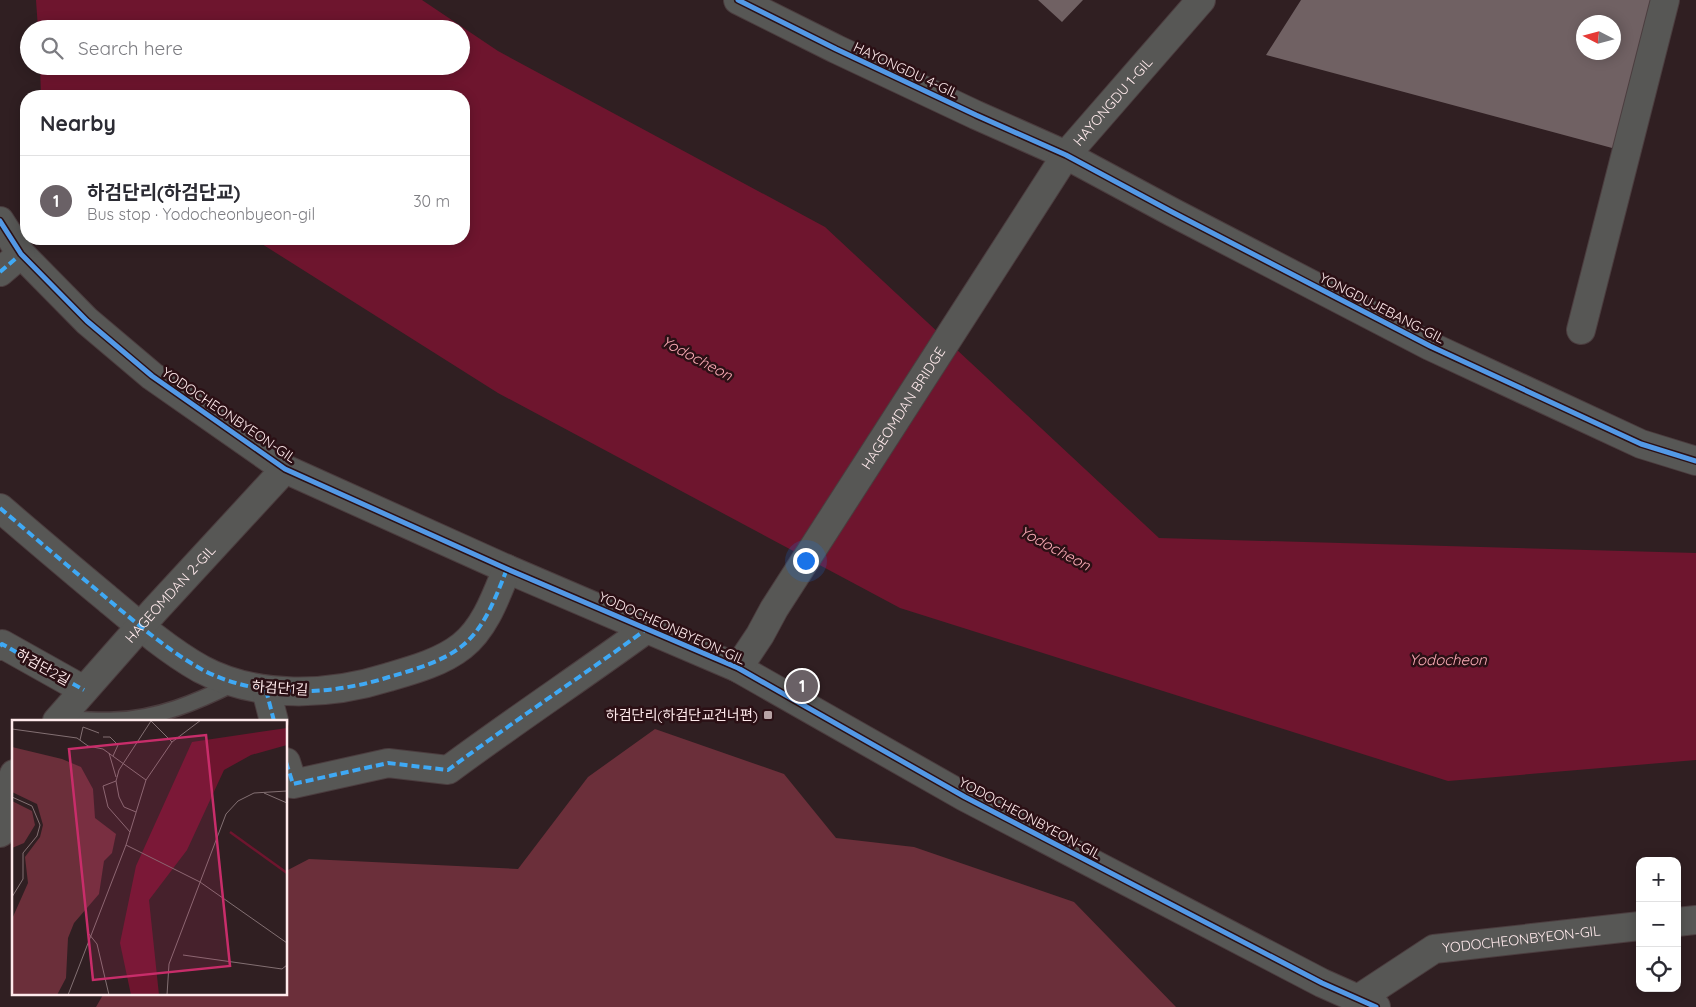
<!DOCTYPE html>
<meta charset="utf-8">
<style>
:root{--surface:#fff;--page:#f2f2f3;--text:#2b2b33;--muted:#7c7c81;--line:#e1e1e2;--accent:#6a6166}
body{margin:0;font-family:Quicksand,"Noto Sans KR",sans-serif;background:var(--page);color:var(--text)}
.controls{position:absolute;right:15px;bottom:15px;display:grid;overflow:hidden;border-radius:10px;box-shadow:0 2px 12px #0003}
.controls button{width:45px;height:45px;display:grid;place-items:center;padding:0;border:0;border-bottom:1px solid var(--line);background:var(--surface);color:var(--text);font:25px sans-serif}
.compass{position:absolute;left:1576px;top:15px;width:45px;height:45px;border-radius:50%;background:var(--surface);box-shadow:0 2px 12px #0003;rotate:276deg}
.you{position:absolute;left:805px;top:560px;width:18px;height:18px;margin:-12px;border:4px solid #fff;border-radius:50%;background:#1a73e8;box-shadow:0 0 0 8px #1a73e833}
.badge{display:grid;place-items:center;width:32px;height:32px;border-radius:50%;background:var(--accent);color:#fff;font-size:16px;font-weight:700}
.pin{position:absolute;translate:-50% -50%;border:2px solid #fff;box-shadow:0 1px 5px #0006}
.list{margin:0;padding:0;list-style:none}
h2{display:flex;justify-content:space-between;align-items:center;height:65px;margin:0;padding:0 20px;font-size:21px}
h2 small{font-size:16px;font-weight:400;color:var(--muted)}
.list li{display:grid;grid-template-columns:32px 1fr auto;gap:15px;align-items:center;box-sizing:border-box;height:90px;padding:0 20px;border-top:1px solid var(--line)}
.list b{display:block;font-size:19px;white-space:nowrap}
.list p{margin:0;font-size:16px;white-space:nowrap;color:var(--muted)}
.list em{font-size:16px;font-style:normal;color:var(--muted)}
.icon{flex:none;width:28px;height:28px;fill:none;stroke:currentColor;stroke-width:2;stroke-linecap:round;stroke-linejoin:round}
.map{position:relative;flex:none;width:1696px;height:1007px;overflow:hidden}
.search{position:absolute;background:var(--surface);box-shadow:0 2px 12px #0003;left:20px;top:20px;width:450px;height:55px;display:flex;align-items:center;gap:12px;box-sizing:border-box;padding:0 18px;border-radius:28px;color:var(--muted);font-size:19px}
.panel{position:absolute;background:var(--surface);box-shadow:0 2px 12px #0003;left:20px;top:90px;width:450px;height:155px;border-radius:20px}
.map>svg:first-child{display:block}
</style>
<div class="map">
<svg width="1696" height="1007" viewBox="0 0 1696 1007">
<rect width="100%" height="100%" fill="#301f22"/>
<path fill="#6b2f3a" d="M 655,729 L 784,774 L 836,838 L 914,847 L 1074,902 L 1176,1007 L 96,1007 L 104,993 L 286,993 L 286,871 L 309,859 L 518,869 L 588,777 Z"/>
<path fill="#6e152e" d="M 36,0 L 422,0 L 498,51 L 825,227 L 1159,538 L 1696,553 L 1696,760 L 1448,781 L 900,608 L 498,393 L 254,239 L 464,239 L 464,96 L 41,96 L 40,66 L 461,66 L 461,29 L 38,29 Z"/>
<path fill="#706163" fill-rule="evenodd" d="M 1038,0 L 1083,0 L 1062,22 Z
M 1301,0 L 1665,0 L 1627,152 L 1266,55 ZM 1584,22 L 1614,22 L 1614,52 L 1584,52 Z"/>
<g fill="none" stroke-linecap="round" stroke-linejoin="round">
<defs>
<path id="lane" d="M 59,718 C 77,719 95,721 114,720 C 157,719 197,702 235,683"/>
<g id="street">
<path d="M 738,0 L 836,49 L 976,115 L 1066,155 L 1172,212 L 1430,346 L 1641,444 L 1696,461"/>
<path d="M 0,221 L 21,254 L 87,321 L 152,376 L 285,469 L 507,569 L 738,668 L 965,797 L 1322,983 L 1376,1007"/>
<path d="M 0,272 L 21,254"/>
<path d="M 1581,330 L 1665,0"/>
<path d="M 0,508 C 35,538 69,567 104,596 C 135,622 166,649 201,669 C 257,699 329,696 389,677 C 413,670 442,662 462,646 C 485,628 496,596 507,569"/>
<path d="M 0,646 L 2,644 L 84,690"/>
<path id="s1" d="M 738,668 L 760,635 L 774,609 L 1066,155 L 1201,0"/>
<path d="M 266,690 L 274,721"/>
<path id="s2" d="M 57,721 L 154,611 L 285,469"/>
<path d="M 286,762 L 293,784 L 388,763 L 448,770 C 514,721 582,676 648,628"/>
<path d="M 0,833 L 9,787 L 14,774"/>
<path d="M 1677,922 L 1696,920"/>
<path id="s3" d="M 1358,999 L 1434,949 L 1640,926"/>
</g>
</defs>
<use href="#lane" stroke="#4b3d3f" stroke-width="18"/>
<use href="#street" stroke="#4b3d3f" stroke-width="30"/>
<use href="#lane" stroke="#575755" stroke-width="15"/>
<use href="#street" stroke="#575755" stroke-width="28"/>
<path stroke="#3fa9f5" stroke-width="4" stroke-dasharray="8 4" stroke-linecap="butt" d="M 0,272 L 21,254
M 0,508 C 35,538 69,567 104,596 C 135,622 166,649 201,669 C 257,699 329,696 389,677 C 413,670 442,662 462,646 C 485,628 496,596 507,569
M 0,646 L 2,644 L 84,690
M 266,690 L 274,721
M 286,762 L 293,784 L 388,763 L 448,770 C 514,721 582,676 648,628"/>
<defs>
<path id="cycleway" d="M 738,0 L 836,49 L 976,115 L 1066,155 L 1172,212 L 1430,346 L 1641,444 L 1696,461
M 0,221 L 21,254 L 87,321 L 152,376 L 285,469 L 507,569 L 738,668 L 965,797 L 1322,983 L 1376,1007"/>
</defs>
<use href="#cycleway" stroke="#2b1015" stroke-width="8"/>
<use href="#cycleway" stroke="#5399e6" stroke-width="5"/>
</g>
<rect fill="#b7a3a5" stroke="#2b1015" stroke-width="2" x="763" y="710" width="10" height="10" rx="2.5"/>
<g text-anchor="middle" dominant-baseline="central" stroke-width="5" stroke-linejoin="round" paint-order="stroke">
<g font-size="14" fill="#ffeaec" stroke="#2b1015">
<text transform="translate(906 70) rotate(25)">HAYONGDU 4-GIL</text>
<text stroke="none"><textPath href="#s1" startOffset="680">HAYONGDU 1-GIL</textPath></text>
<text transform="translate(1382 308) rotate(27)">YONGDUJEBANG-GIL</text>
<text stroke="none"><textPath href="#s1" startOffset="308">HAGEOMDAN BRIDGE</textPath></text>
<text transform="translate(229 415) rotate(34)">YODOCHEONBYEON-GIL</text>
<text stroke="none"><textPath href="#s2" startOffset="170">HAGEOMDAN 2-GIL</textPath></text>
<text transform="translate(672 628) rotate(24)">YODOCHEONBYEON-GIL</text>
<text transform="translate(43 667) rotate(29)">하검단2길</text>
<text transform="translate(280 688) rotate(4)">하검단1길</text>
<text transform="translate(1030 818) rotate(28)">YODOCHEONBYEON-GIL</text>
<text stroke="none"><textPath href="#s3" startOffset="179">YODOCHEONBYEON-GIL</textPath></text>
</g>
<g font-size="14" fill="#ffeaec" stroke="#2b1015" text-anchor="end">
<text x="758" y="715">하검단리(하검단교건너편)</text>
</g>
<g font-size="15" font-style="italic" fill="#fbabb6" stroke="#2b1015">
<text transform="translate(697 358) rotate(28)">Yodocheon</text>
<text transform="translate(1055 548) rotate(28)">Yodocheon</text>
<text x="1448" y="659">Yodocheon</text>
</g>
</g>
<g transform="translate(12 720)">
<rect width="275" height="275" fill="#301f22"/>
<path d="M 0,27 L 50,39 L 69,47 L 81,69 L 83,98 L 104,114 L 100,133 L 92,141 L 87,174 L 62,203 L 56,218 L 54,258 L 45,275 L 0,275 L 0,199 L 16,163 L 13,137 L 28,117 L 31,105 L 25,84 L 0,72 ZM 0,81 L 20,91 L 23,105 L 12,123 L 0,128 Z" fill="#6b2f3a"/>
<path d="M 275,8 L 275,25 L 239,35 L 212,50 L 175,130 L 137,180 L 147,275 L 119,275 L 108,223 L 124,146 L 180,22 Z" fill="#6e152e"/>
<path fill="none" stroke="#6e152e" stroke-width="2.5" d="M 218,112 L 275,153"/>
<path fill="none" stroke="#837073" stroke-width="1" d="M 0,9 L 65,18 L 76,26 L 91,29 L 134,60M 91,17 L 98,17 L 106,25 L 101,36M 68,20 L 71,7 L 87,13M 97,33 L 104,57M 104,61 L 91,66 L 96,87 L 118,112M 252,73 L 275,83M 0,77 L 20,86 L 28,105 L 25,116 L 11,133 L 11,159 L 0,177M 124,92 L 112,87 L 107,77 L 104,61 L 107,50 L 139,1 L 160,22M 114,125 L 188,162 L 275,223M 77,214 L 85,224 L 97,275M 171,235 L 270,249 L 275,245M 56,275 L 114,125 L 134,60 L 160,22 L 189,0M 155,275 L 157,244 L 214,94 L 226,81 L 242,73 L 275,71"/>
<path fill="#c82d6a" fill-opacity="0.15" stroke="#c82d6a" stroke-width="2.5" d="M 194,15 L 218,246 L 81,260 L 57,29 Z"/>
<rect width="275" height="275" fill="none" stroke="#ffeaec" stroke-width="2.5"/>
</g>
</svg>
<div class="controls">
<button>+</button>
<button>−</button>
<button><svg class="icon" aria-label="locate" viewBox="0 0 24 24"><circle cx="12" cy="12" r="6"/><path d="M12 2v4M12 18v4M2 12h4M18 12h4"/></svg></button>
</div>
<svg class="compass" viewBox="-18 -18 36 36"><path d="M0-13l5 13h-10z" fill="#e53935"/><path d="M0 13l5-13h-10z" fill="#7c7c81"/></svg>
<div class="you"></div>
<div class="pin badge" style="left:802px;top:686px">1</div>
<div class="search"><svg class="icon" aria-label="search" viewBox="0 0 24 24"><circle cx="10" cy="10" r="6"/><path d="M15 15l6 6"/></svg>Search here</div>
<section class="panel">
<h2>Nearby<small></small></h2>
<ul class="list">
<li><span class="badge">1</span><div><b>하검단리(하검단교)</b><p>Bus stop · Yodocheonbyeon-gil</p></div><em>30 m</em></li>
</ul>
</section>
</div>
